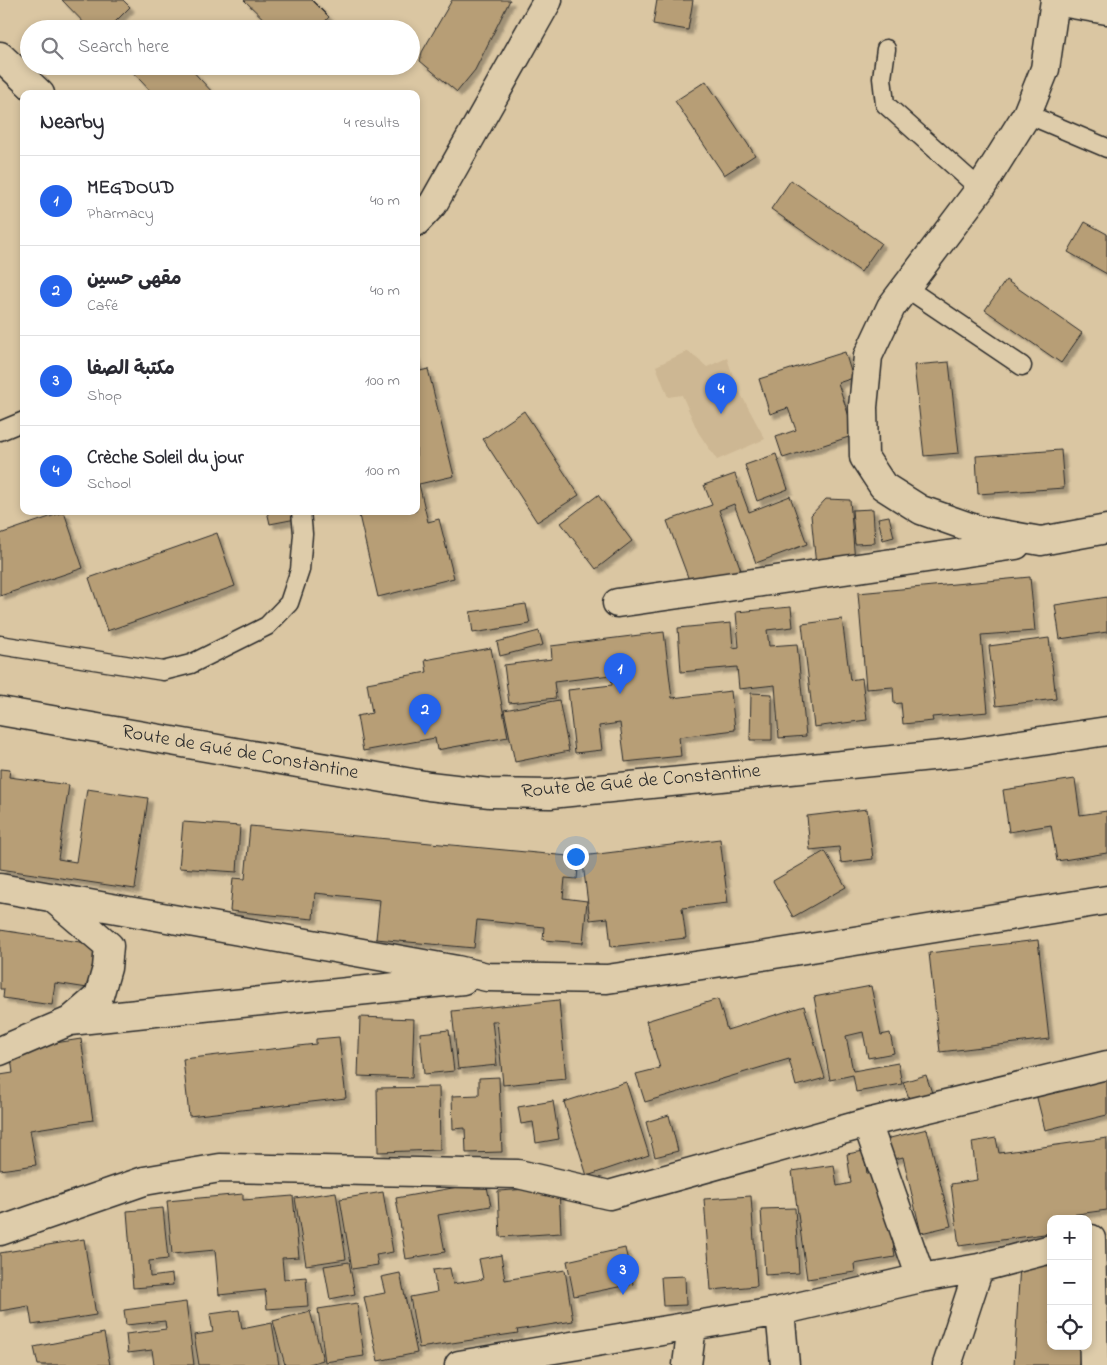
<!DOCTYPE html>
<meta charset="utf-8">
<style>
:root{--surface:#fff;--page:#f7f7f7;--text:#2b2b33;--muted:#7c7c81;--line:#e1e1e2;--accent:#2563eb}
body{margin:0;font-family:"Indie Flower","Playpen Sans Arabic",sans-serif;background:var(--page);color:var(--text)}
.controls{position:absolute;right:15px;bottom:15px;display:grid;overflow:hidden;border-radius:10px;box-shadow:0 2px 8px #0003}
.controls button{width:45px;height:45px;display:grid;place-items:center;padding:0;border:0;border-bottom:1px solid var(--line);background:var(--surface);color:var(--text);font:25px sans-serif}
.you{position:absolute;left:575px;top:856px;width:18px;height:18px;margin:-12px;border:4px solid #fff;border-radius:50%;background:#1a73e8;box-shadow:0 0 0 8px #1a73e833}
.badge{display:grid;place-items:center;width:32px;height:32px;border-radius:50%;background:var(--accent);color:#fff;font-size:16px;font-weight:700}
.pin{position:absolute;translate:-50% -41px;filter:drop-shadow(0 1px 2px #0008)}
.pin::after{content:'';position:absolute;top:26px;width:18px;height:15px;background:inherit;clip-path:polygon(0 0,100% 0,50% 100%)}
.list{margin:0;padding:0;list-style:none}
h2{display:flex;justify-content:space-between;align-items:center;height:65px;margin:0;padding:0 20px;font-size:21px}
h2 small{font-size:16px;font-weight:400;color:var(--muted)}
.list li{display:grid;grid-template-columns:32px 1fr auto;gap:15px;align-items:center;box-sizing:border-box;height:90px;padding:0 20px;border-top:1px solid var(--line)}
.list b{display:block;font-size:19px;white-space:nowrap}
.list p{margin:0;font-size:16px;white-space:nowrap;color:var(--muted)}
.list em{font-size:16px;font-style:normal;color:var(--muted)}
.icon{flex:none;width:28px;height:28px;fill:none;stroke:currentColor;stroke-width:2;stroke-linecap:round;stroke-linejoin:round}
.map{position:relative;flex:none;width:1107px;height:1365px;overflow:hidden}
.search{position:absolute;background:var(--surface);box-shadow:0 2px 8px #0003;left:20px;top:20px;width:400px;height:55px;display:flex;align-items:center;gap:12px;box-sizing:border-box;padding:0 18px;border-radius:28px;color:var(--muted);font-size:19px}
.panel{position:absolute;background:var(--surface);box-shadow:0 2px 8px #0003;left:20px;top:90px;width:400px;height:425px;border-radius:10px}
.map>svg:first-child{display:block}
</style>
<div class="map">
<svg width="1107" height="1365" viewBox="0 0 1107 1365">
<defs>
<filter id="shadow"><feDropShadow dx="4.5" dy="4.5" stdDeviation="1" flood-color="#0004"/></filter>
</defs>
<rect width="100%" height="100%" fill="#dac6a2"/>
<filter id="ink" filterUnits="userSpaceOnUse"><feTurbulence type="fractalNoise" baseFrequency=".02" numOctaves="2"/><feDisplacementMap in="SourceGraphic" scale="10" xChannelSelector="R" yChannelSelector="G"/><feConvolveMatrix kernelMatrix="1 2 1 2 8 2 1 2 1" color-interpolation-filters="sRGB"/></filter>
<g filter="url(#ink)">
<path fill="#cdb793" d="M 688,351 L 707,367 L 727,358 L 736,385 L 765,439 L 717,460 L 698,432 L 682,395 L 668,397 L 656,366 Z"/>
<path fill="#b79e76" stroke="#2b2b2b" filter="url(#shadow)" d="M 62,0 L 123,0 L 130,7 L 108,29 L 90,29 Z
M 244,0 L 312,0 L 329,17 L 318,29 L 274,29 Z
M 452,0 L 510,0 L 475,70 L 457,92 L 420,61 L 422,52 Z
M 657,0 L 693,0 L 688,30 L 653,24 Z
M 127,66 L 188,66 L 214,94 L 153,94 Z
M 706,81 L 755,155 L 724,175 L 675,101 Z
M 791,180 L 881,243 L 861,272 L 771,209 Z
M 1085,222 L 1107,234 L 1107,274 L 1068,252 Z
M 1006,280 L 1082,333 L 1061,363 L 985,310 Z
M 845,352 L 853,378 L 838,383 L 855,435 L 783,458 L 776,437 L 796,430 L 788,408 L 770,414 L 759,379 Z
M 416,355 L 420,371 L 428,369 L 454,476 L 419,484 L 428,522 L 439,519 L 454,578 L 378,597 L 358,511 L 416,511 Z
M 949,362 L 959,453 L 924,456 L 914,365 Z
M 524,411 L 579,495 L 537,522 L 483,439 Z
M 1061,450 L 1064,488 L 978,494 L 976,456 Z
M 776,454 L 788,489 L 757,501 L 745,465 Z
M 735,474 L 749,512 L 790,496 L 807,544 L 756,563 L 734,504 L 719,510 L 741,570 L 692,588 L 667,521 L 712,505 L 704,485 Z
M 598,495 L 632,541 L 596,569 L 561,523 Z
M 826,499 L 850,500 L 855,562 L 816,566 L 811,515 Z
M 873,509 L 875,543 L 855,544 L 852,510 Z
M 267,511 L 305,511 L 306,517 L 270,524 Z
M 64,512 L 83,568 L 0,596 L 0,534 Z
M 889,516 L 894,537 L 883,540 L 878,518 Z
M 217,533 L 235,586 L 107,631 L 89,578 Z
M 1030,577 L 1035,631 L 981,635 L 988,712 L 932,717 L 933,721 L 903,724 L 901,703 L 894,704 L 893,687 L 866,689 L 858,593 Z
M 1107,597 L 1107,632 L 1060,639 L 1055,605 Z
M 526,604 L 530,624 L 473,633 L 470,612 Z
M 791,607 L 793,627 L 767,630 L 769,646 L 797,644 L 806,736 L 779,738 L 775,685 L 739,689 L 737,667 L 681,672 L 678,628 L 731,623 L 733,648 L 739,647 L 736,612 Z
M 842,619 L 850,680 L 862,678 L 867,720 L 814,727 L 802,624 Z
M 539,631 L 543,645 L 500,656 L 497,642 Z
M 664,632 L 672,698 L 731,691 L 735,730 L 679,737 L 681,756 L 625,762 L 620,723 L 599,726 L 602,750 L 575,753 L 568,690 L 612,685 L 611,675 L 554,682 L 556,698 L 509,703 L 504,665 L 552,659 L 551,646 Z
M 1049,638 L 1056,699 L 996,706 L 989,646 Z
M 491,648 L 508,737 L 437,750 L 435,738 L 363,751 L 357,716 L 372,713 L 367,683 L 427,672 L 425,660 Z
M 751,693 L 772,694 L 772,740 L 750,740 Z
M 559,700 L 569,751 L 515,762 L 504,710 Z
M 0,769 L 10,770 L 9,777 L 69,785 L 58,859 L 76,862 L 87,789 L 148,798 L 135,889 L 0,869 Z
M 1075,779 L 1080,815 L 1107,811 L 1107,853 L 1057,861 L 1051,825 L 1009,832 L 1003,790 Z
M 867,809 L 873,859 L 841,863 L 839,847 L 810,850 L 807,816 Z
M 183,822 L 240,826 L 237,872 L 179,868 Z
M 250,826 L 579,857 L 577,879 L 565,878 L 563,898 L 587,901 L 583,943 L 543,940 L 544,927 L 477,920 L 474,948 L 376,939 L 380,900 L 315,893 L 313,919 L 230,911 L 233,878 L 245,879 Z
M 720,839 L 728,903 L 682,908 L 686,938 L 611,947 L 608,918 L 590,920 L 582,856 Z
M 825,851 L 846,887 L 793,917 L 773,881 Z
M 0,930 L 100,945 L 94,989 L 55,983 L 52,1005 L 3,998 L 4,989 L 0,989 Z
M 1038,940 L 1049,1039 L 940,1052 L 929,953 Z
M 871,986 L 881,1035 L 890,1033 L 894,1053 L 868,1058 L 863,1032 L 846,1036 L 853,1071 L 898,1063 L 902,1084 L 856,1092 L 853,1075 L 830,1080 L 814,997 Z
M 718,999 L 727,1030 L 804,1006 L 825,1078 L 796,1086 L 789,1059 L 645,1102 L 636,1074 L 660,1068 L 646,1021 Z
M 559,1000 L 566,1079 L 503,1085 L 497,1021 L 492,1021 L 497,1065 L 458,1069 L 452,1011 Z
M 360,1017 L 414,1019 L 412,1078 L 358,1076 Z
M 449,1030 L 454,1071 L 424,1074 L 420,1033 Z
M 339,1037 L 346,1098 L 189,1116 L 183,1059 L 316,1044 L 316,1039 Z
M 81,1039 L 93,1120 L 30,1130 L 36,1165 L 0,1170 L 0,1075 L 13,1073 L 10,1050 Z
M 926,1075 L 932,1093 L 910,1101 L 903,1082 Z
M 1107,1076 L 1107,1115 L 1045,1130 L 1036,1094 Z
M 499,1077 L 502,1152 L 466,1153 L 465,1128 L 453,1129 L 452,1096 L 479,1095 L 479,1078 Z
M 626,1082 L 649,1155 L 587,1176 L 564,1102 Z
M 439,1087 L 440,1150 L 378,1152 L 377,1088 Z
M 553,1101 L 559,1139 L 536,1143 L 533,1122 L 521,1124 L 518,1107 Z
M 669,1115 L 678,1151 L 655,1157 L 646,1122 Z
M 927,1129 L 951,1226 L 921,1233 L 903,1157 L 887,1161 L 882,1140 Z
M 996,1138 L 999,1153 L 1107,1138 L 1107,1210 L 1048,1218 L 1051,1233 L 959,1246 L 951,1184 L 977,1180 L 972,1142 Z
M 864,1151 L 867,1174 L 883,1172 L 895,1257 L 854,1264 L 855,1272 L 807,1279 L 792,1171 L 834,1165 L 837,1186 L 851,1183 L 847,1154 Z
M 486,1182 L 491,1206 L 438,1215 L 445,1252 L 406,1259 L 396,1198 Z
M 559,1187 L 561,1233 L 500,1237 L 498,1191 Z
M 336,1192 L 346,1259 L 306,1265 L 295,1198 Z
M 383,1192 L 393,1252 L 376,1255 L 378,1265 L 352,1269 L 340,1199 Z
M 243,1194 L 243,1200 L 293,1196 L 299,1257 L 282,1258 L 284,1279 L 306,1277 L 308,1306 L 267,1309 L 265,1290 L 219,1295 L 215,1250 L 172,1254 L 167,1201 Z
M 751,1196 L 757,1286 L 711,1290 L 704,1199 Z
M 163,1208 L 168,1259 L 149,1261 L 150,1277 L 172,1274 L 173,1285 L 133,1288 L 127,1211 Z
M 795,1208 L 799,1273 L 765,1275 L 761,1209 Z
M 84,1239 L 96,1315 L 32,1325 L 29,1306 L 0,1311 L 0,1253 Z
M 625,1248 L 633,1284 L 574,1296 L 567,1261 Z
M 501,1255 L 505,1280 L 565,1270 L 573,1321 L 517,1330 L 518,1333 L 419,1348 L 410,1297 L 437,1292 L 433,1270 L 450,1268 L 453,1284 L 483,1279 L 479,1259 Z
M 349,1262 L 355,1294 L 330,1299 L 324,1266 Z
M 1020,1264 L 1051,1266 L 1051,1346 L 1080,1346 L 1079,1365 L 1014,1365 Z
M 400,1273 L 417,1353 L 378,1361 L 364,1297 L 385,1293 L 381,1277 Z
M 685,1276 L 686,1305 L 663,1306 L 661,1277 Z
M 186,1302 L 194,1365 L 154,1365 L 152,1350 L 128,1353 L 126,1334 L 166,1329 L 165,1321 L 126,1325 L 124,1310 Z
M 357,1303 L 364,1356 L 325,1362 L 318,1309 Z
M 239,1310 L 242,1329 L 272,1323 L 279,1365 L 199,1365 L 194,1335 L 213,1332 L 210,1314 Z
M 310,1311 L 323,1360 L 306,1365 L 285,1365 L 273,1321 Z
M 104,1333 L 110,1365 L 38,1365 L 34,1347 Z"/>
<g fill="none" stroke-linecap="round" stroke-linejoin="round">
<defs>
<path id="lane" d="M 886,49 L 882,78 L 885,104 L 980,189
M 1027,114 L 1107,148
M 905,287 L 1022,366
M 0,431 L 24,421
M 0,645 L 163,671 L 191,664 L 267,626 L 289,603 L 300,570 L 303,534 L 301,511"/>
<path id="street" d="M 1055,0 L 1045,69 L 1027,114 L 980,189 L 891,307 L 868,356 L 863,407 L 864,457 L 883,486 L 921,510 L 978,530 L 1041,541 L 1107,529
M 1055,1 L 1107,10
M 0,56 L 40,94
M 416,222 L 433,204 L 548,0
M 617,603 L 1016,545
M 0,888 L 457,970 L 487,977 L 607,979 L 756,957 L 1107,900
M 70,1021 L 463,980
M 0,1051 L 70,1021 L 99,996 L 107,968 L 109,946 L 53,898
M 867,1123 L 921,1278
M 0,1231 L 144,1181 L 220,1168 L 518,1174 L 609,1195 L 867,1123 L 1107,1065
M 1091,1239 L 1094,1365
M 780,1311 L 785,1365
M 459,1365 L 780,1311 L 921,1278 L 979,1268 L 1051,1249
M 687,1365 L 692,1326
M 947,1365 L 979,1268"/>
<path id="secondary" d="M 0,711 L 429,786 L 490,793 L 550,794 L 962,753 L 1107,731"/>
</defs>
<use href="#lane" stroke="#2b2b2b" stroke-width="21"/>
<use href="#street" stroke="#2b2b2b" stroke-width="31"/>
<use href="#secondary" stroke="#2b2b2b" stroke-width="31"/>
<use href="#lane" stroke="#deccaa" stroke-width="18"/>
<use href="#street" stroke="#deccaa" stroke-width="28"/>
<use href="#secondary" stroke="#deccaa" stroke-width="28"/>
</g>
</g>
<g text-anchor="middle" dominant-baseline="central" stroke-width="5" stroke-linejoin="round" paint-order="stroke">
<g font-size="20" fill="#2b2b2b" stroke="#deccaa">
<text transform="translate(240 753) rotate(10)">Route de Gué de Constantine</text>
<text transform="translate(641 782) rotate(-5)">Route de Gué de Constantine</text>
</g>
</g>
</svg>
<div class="controls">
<button>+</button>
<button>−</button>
<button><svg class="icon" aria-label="locate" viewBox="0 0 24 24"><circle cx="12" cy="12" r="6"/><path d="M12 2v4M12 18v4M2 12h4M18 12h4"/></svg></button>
</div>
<div class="you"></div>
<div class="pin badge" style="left:620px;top:694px">1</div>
<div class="pin badge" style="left:425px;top:735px">2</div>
<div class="pin badge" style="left:623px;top:1295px">3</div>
<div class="pin badge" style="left:721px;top:414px">4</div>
<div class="search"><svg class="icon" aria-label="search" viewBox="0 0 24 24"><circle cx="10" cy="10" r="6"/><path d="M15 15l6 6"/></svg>Search here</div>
<section class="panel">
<h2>Nearby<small>4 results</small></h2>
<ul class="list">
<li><span class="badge">1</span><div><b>MEGDOUD</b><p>Pharmacy</p></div><em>40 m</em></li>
<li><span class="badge">2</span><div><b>مقهى حسين</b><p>Café</p></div><em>40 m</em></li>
<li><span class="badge">3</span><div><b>مكتبة الصفا</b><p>Shop</p></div><em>100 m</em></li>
<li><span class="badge">4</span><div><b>Crèche Soleil du jour</b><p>School</p></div><em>100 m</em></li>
</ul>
</section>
</div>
